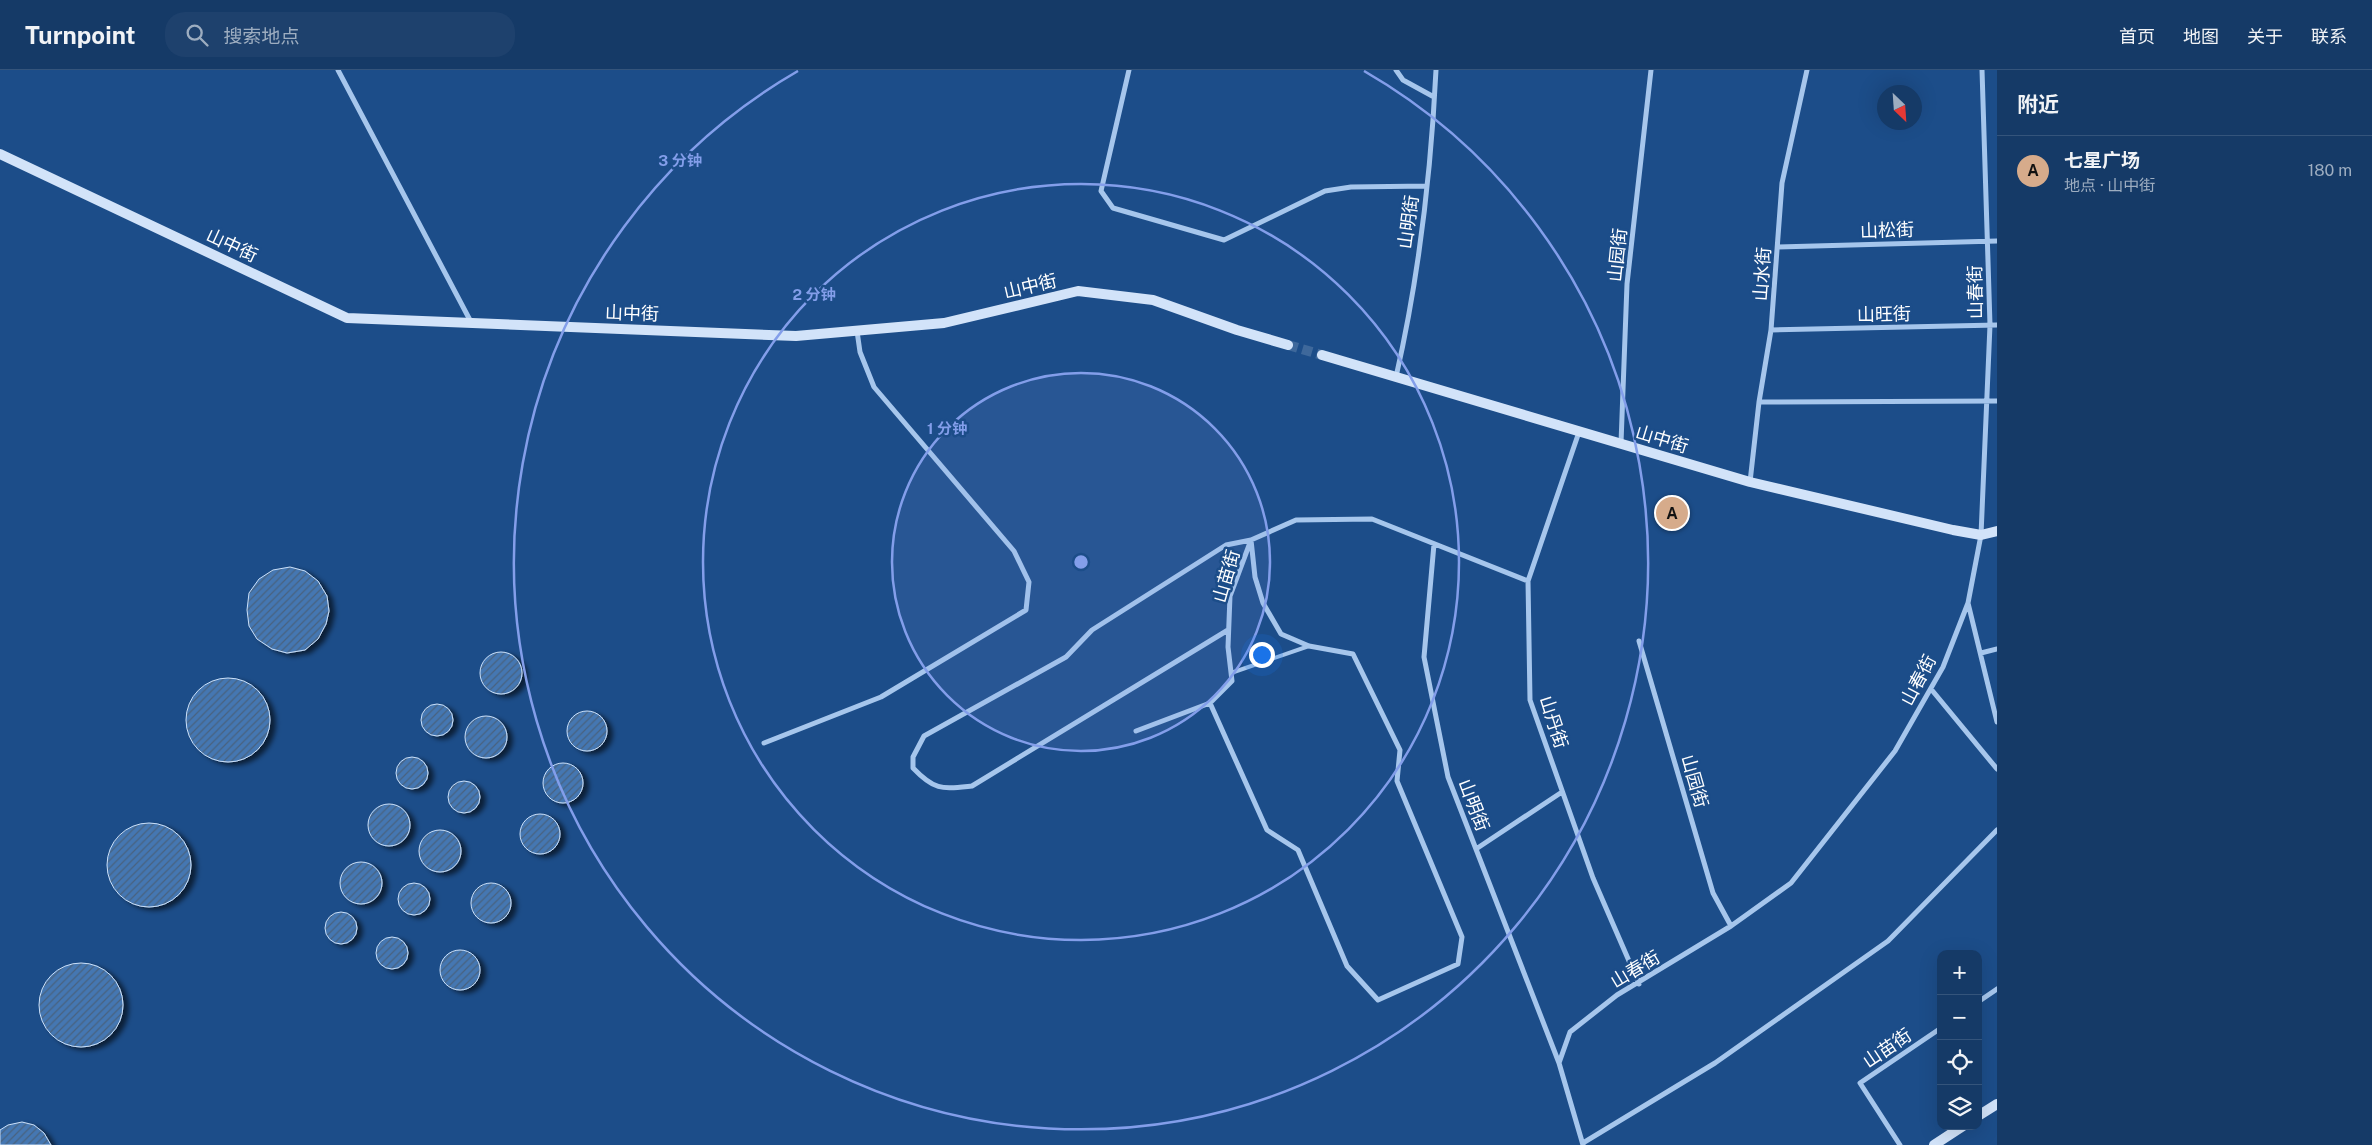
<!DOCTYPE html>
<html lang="zh">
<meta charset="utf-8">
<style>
:root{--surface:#153a67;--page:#1e416d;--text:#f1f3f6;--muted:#9dadc0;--line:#34547b;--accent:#d6ab8b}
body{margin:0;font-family:"Public Sans","Noto Sans SC",sans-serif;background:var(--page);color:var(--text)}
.controls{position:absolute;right:15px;bottom:15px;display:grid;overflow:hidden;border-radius:10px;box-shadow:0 5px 20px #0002}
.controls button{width:45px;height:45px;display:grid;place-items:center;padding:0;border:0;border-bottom:1px solid var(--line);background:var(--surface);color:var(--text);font:25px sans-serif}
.compass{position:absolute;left:1877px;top:15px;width:45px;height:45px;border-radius:50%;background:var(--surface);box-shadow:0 5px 20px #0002;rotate:155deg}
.you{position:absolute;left:1261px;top:584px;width:18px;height:18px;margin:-12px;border:4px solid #fff;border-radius:50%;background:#1a73e8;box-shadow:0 0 0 8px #1a73e833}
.badge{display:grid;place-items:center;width:32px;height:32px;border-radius:50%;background:var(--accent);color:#111;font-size:16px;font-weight:700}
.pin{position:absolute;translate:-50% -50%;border:2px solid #fff;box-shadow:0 1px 5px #0006}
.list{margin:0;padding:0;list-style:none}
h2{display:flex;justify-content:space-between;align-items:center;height:65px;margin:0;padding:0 20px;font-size:21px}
h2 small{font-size:16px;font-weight:400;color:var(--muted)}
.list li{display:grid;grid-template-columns:32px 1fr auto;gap:15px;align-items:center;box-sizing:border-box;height:70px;padding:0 20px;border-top:1px solid var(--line)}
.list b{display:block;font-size:19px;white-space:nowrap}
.list p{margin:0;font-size:16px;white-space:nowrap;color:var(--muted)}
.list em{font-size:16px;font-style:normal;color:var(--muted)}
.icon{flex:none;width:28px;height:28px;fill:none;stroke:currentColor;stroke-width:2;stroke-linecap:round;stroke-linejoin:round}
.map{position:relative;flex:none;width:1997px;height:1075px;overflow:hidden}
header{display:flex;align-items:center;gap:30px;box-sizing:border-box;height:70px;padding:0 25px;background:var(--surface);border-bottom:1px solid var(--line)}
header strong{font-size:24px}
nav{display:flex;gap:28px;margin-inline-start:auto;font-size:18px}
.search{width:350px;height:45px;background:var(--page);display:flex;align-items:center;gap:12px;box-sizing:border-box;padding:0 18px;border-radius:20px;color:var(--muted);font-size:19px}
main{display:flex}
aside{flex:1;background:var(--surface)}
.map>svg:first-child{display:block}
</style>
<header>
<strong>Turnpoint</strong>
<div class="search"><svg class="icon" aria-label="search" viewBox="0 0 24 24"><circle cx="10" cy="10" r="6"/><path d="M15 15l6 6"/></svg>搜索地点</div>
<nav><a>首页</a><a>地图</a><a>关于</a><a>联系</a></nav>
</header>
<main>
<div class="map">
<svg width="1997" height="1075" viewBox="0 0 1997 1075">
<defs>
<pattern id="building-hatch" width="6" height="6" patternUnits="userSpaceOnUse" patternTransform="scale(1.25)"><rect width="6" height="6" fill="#4477b2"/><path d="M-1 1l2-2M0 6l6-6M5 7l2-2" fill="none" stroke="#48627f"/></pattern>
<filter id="shadow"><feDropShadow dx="5.5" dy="3" stdDeviation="2.5" flood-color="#0009"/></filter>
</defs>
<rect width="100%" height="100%" fill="#1c4d89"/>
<path fill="url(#building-hatch)" stroke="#cbe0f9" filter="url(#shadow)" d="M 290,497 L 305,501 L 318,511 L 327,526 L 329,541 L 326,554 L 318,569 L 305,580 L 287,583 L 272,579 L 257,569 L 249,556 L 247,540 L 249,523 L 259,509 L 273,500 Z
M480 603a21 21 0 1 1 42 0a21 21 0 1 1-42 0Z
M186 650a42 42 0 1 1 84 0a42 42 0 1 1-84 0Z
M421 650a16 16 0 1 1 32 0a16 16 0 1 1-32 0Z
M567 661a20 20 0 1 1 40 0a20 20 0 1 1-40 0Z
M465 667a21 21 0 1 1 42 0a21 21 0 1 1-42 0Z
M396 703a16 16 0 1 1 32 0a16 16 0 1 1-32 0Z
M543 713a20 20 0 1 1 40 0a20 20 0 1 1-40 0Z
M448 727a16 16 0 1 1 32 0a16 16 0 1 1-32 0Z
M368 755a21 21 0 1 1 42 0a21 21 0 1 1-42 0Z
M520 764a20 20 0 1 1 40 0a20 20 0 1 1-40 0Z
M107 795a42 42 0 1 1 84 0a42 42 0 1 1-84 0Z
M419 781a21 21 0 1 1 42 0a21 21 0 1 1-42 0Z
M340 813a21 21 0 1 1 42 0a21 21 0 1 1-42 0Z
M398 829a16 16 0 1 1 32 0a16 16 0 1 1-32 0Z
M471 833a20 20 0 1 1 40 0a20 20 0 1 1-40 0Z
M325 858a16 16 0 1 1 32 0a16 16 0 1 1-32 0Z
M376 883a16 16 0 1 1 32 0a16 16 0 1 1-32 0Z
M440 900a20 20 0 1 1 40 0a20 20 0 1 1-40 0Z
M39 935a42 42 0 1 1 84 0a42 42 0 1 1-84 0Z
M 22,1052 L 34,1055 L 44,1063 L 51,1075 L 0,1075 L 0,1060 L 8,1055 Z"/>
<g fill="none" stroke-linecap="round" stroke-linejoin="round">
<path stroke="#3e689b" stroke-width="10" stroke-dasharray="10 5" stroke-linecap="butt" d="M 1288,275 L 1322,285"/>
<path stroke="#a6c6ec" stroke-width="4" d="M 1231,603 L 1309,576"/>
<path stroke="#a6c6ec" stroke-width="5" d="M 338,0 L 471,252
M 1129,0 L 1101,121 L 1113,138 L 1224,170 L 1325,121 L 1351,117 L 1427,116
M 1396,0 L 1403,10 L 1434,27
M 1778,177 L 1997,171
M 1771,260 L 1997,255
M 1396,307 C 1419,206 1431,103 1436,0
M 1759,332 L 1997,331
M 1579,362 L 1528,511 L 1530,630 L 1593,808 L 1639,914
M 1621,373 L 1627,214 L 1651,0
M 1750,412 L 1759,332 L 1771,260 L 1782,113 L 1807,0
M 1434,474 L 1424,587 L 1448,707 L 1559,993
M 1968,533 L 1997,652
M 1639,571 L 1713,823 L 1731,856
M 1981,583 L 1997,579
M 1931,619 L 1997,699
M 1210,633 L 1267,760 L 1298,780 L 1347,896 L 1378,930 L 1458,894 L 1462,867 L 1397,711 L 1400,680 L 1353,584 L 1309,576 L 1281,564 L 1263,533 L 1255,507 L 1251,470 L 1226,475 L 1092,560 L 1066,587 L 924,666 L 913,687 L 913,698 C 935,721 942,719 972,716 L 1228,560
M 1136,661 L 1210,633 L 1232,611 L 1228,577 L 1230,526 L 1251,470 L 1296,450 L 1372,449 L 1528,511
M 764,673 L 881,627 L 1026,540 L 1029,512 L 1014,481 L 874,317 L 860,282 L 857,261
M 1476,779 L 1562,722
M 1978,932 L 1997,919
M 1583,1073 L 1715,993 L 1888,871 L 1997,760
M 1583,1075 L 1559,993 L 1570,962 L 1617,925 L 1731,856 L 1791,813 L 1895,681 L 1943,597 L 1968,533 L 1981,465 L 1990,255 L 1982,0
M 1900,1075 L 1860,1013 L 1941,958"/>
<path stroke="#d2e3f9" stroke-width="10" d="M 0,84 L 347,248 L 796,266 L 944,253 L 1078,221 L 1153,230 L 1237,260 L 1288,275
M 1322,285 L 1750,412 L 1953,460 L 1981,465 L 1997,461
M 1978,1046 L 1997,1034
M 1934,1075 L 1963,1056"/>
</g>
<circle cx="1081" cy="492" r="189" fill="#839eea" fill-opacity=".12"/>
<g fill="none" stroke="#839eea" stroke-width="2.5">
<circle cx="1081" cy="492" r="189"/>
<circle cx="1081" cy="492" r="378"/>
<path d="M1364 1A567 567 0 1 1 798 1"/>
</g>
<g text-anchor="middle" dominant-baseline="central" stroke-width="5" stroke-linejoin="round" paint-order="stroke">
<g font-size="18" fill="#fff" stroke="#1c4d89">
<text transform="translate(1408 152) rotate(-82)">山明街</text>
<text transform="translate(1887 160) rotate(-2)">山松街</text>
<text transform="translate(232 175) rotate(25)">山中街</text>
<text transform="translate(1617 185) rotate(-84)">山园街</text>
<text transform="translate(1762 204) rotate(-86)">山水街</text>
<text transform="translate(1030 216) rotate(-13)">山中街</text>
<text transform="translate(1975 222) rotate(-91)">山春街</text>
<text transform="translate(632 243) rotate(2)">山中街</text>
<text transform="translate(1884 244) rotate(-1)">山旺街</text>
<text transform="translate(1662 369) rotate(17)">山中街</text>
<text transform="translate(1226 506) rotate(-74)">山苗街</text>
<text transform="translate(1918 610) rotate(-62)">山春街</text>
<text transform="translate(1554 652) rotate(72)">山丹街</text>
<text transform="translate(1695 711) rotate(74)">山园街</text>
<text transform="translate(1474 735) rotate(69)">山明街</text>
<text transform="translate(1635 899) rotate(-31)">山春街</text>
<text transform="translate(1887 978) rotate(-34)">山苗街</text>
</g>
</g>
<circle cx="1081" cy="492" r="8" fill="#839eea" stroke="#1c4d89" stroke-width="2.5"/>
<g font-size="15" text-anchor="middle" font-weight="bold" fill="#839eea" stroke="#1c4d89" stroke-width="5" stroke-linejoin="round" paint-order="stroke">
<text x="680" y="96">3 分钟</text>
<text x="814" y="230">2 分钟</text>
<text x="947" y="364">1 分钟</text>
</g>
</svg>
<div class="controls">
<button>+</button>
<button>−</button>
<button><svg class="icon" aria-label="locate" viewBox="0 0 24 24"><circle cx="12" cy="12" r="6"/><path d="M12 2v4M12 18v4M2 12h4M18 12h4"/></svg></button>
<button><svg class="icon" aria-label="layers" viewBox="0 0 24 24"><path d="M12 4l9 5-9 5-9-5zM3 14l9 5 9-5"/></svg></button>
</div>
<svg class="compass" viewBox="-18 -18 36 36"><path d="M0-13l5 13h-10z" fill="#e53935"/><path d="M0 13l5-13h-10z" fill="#9dadc0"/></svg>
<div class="you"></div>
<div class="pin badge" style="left:1672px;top:443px">A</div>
</div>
<aside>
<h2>附近<small></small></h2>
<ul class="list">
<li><span class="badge">A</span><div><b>七星广场</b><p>地点 · 山中街</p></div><em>180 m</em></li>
</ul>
</aside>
</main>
